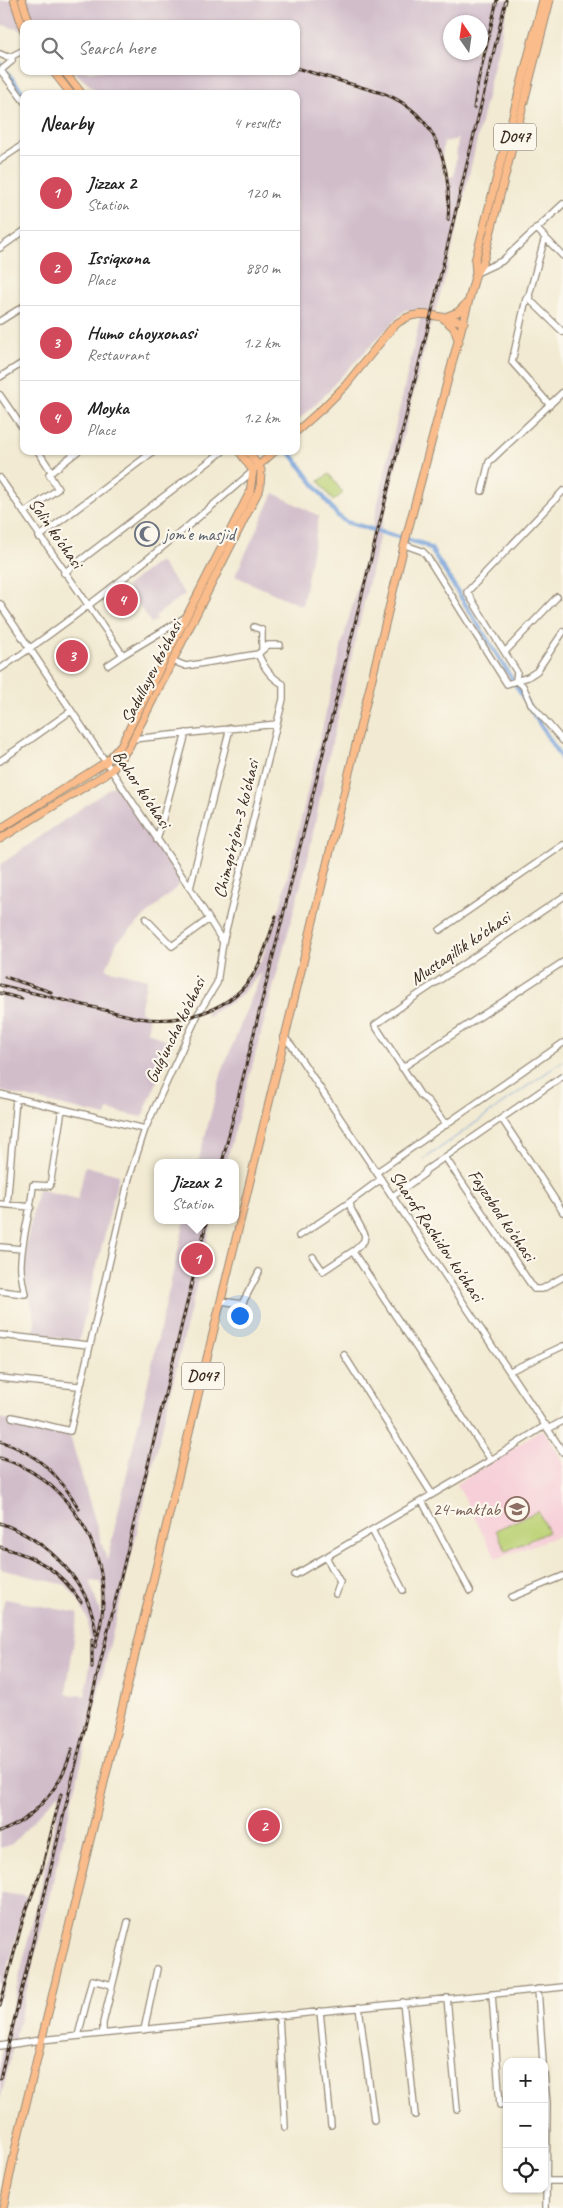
<!DOCTYPE html>
<meta charset="utf-8">
<style>
:root{--surface:#fff;--page:#f2f2f2;--text:#222;--muted:#767676;--line:#e0e0e0;--accent:#d1495b}
body{margin:0;font-family:Caveat,sans-serif;background:var(--page);color:var(--text)}
.controls{position:absolute;right:15px;bottom:15px;display:grid;overflow:hidden;border-radius:10px;box-shadow:0 1px 4px #0004}
.controls button{width:45px;height:45px;display:grid;place-items:center;padding:0;border:0;border-bottom:1px solid var(--line);background:var(--surface);color:var(--text);font:25px sans-serif}
.compass{position:absolute;left:443px;top:15px;width:45px;height:45px;border-radius:50%;background:var(--surface);box-shadow:0 1px 4px #0004;rotate:347deg}
.you{position:absolute;left:239px;top:1315px;width:18px;height:18px;margin:-12px;border:4px solid #fff;border-radius:50%;background:#1a73e8;box-shadow:0 0 0 8px #1a73e833}
.badge{display:grid;place-items:center;width:32px;height:32px;border-radius:50%;background:var(--accent);color:#fff;font-size:16px;font-weight:700}
.pin{position:absolute;translate:-50% -50%;border:2px solid #fff;box-shadow:0 1px 5px #0006}
.popup{position:absolute;left:154px;top:1159px;width:85px;height:65px;box-sizing:border-box;display:grid;place-content:center;border-radius:10px;background:var(--surface);filter:drop-shadow(0 1px 4px #0005);font-size:16px;white-space:nowrap;color:var(--muted)}
.popup b{font-size:19px;color:var(--text)}
.popup::after{content:'';position:absolute;left:50%;top:100%;margin-left:-10px;border:10px solid transparent;border-top-color:var(--surface)}
.list{margin:0;padding:0;list-style:none}
h2{display:flex;justify-content:space-between;align-items:center;height:65px;margin:0;padding:0 20px;font-size:21px}
h2 small{font-size:16px;font-weight:400;color:var(--muted)}
.list li{display:grid;grid-template-columns:32px 1fr auto;gap:15px;align-items:center;box-sizing:border-box;height:75px;padding:0 20px;border-top:1px solid var(--line)}
.list b{display:block;font-size:19px;white-space:nowrap}
.list p{margin:0;font-size:16px;white-space:nowrap;color:var(--muted)}
.list em{font-size:16px;font-style:normal;color:var(--muted)}
.icon{flex:none;width:28px;height:28px;fill:none;stroke:currentColor;stroke-width:2;stroke-linecap:round;stroke-linejoin:round}
.map{position:relative;flex:none;width:563px;height:2208px;overflow:hidden}
.search{position:absolute;background:var(--surface);box-shadow:0 1px 4px #0004;left:20px;top:20px;width:280px;height:55px;display:flex;align-items:center;gap:12px;box-sizing:border-box;padding:0 18px;border-radius:10px;color:var(--muted);font-size:19px}
.panel{position:absolute;background:var(--surface);box-shadow:0 1px 4px #0004;left:20px;top:90px;width:280px;height:365px;border-radius:10px}
.map>svg:first-child{display:block}
</style>
<div class="map">
<svg width="563" height="2208" viewBox="0 0 563 2208">
<rect width="100%" height="100%" fill="#fbf7ec"/>
<filter id="ink" filterUnits="userSpaceOnUse"><feTurbulence type="fractalNoise" baseFrequency=".02" numOctaves="2"/><feDisplacementMap in="SourceGraphic" scale="10" xChannelSelector="R" yChannelSelector="G"/><feConvolveMatrix kernelMatrix="1 2 1 2 8 2 1 2 1" color-interpolation-filters="sRGB"/></filter>
<filter id="wash" filterUnits="userSpaceOnUse"><feTurbulence type="fractalNoise" baseFrequency=".0096" numOctaves="4" result="noise"/><feDisplacementMap in="SourceGraphic" scale="20" xChannelSelector="R" yChannelSelector="G"/><feGaussianBlur stdDeviation="1.12" result="paint"/><feColorMatrix in="noise" values="0 0 0 0 0 0 0 0 0 0 0 0 0 0 0 0 0 1.4 0 .05"/><feComposite in="paint" operator="in"/></filter>
<g filter="url(#wash)">
<rect width="100%" height="100%" fill="#f2ead2"/>
<path fill="#f6cfd8" d="M 543,1429 L 563,1461 L 563,1534 L 496,1559 L 457,1484 Z"/>
<path fill="#d1bdca" fill-rule="evenodd" d="M 0,0 L 509,0 L 446,275 L 428,333 L 373,563 L 325,773 L 308,858 L 226,1163 L 198,1163 L 222,1071 L 263,970 L 238,998 L 206,1017 L 206,1011 L 236,992 L 261,961 L 281,904 L 342,644 L 369,543 L 422,310 L 405,310 L 331,387 L 330,390 L 296,422 L 296,94 L 100,94 L 73,71 L 296,71 L 296,24 L 24,24 L 24,31 L 0,24 ZM 450,22 L 480,22 L 480,52 L 450,52 ZM 458,139 L 454,176 L 445,178 L 441,161 L 444,142 Z
M 274,493 L 319,516 L 302,606 L 235,576 Z
M 159,561 L 185,594 L 155,616 L 157,620 L 151,623 L 126,586 Z
M 116,784 L 182,882 L 117,942 L 106,969 L 147,979 L 140,1011 L 149,1017 L 148,1032 L 173,1044 L 142,1117 L 108,1110 L 106,1116 L 0,1091 L 0,865 Z
M 85,1166 L 119,1175 L 79,1340 L 34,1335 L 35,1320 L 22,1265 L 38,1189 L 78,1199 Z
M 185,1220 L 212,1220 L 0,2101 L 0,2059 L 50,1847 L 60,1792 L 12,1844 L 0,1848 L 0,1618 L 5,1599 L 78,1613 L 66,1694 L 85,1696 L 91,1659 L 88,1620 L 78,1600 L 66,1585 L 0,1569 L 0,1418 L 70,1436 L 107,1561 ZM 90,1581 L 101,1582 L 103,1595 L 101,1616 Z
M 0,1893 L 27,1896 L 0,2000 Z"/>
<path fill="#bcd276" stroke="#7c7e4a" d="M 329,474 L 343,493 L 333,501 L 319,481 Z
M 538,1511 L 548,1532 L 506,1551 L 496,1530 Z"/>
<g fill="none" stroke-linecap="round" stroke-linejoin="round">
<path stroke="#719fd9" stroke-width="1" d="M 423,1160 L 563,1061"/>
<path stroke="#719fd9" stroke-width="4.5" d="M 0,64 L 24,94
M 289,451 L 337,515 L 346,522 L 423,544 L 431,549 L 563,761"/>
</g>
</g>
<g filter="url(#ink)">
<g fill="none" stroke-linecap="round" stroke-linejoin="round">
<defs>
<path id="minor" d="M 0,54 L 7,57 L 12,56
M 0,71 L 12,61 L 12,56 L 24,50
M 1,71 L 24,101
M 0,160 L 24,144
M 536,228 L 563,256
M 545,237 L 529,295 L 531,301 L 563,332
M 0,248 L 24,231
M 476,273 L 502,261 L 563,204
M 529,295 L 526,299 L 512,362 L 550,405
M 0,321 L 24,306
M 0,377 L 24,362
M 0,395 L 24,430
M 38,451 L 51,471
M 0,478 L 123,655 L 186,617
M 482,491 L 489,462 L 563,392
M 24,513 L 58,489 L 49,474 L 78,451
M 39,537 L 154,451
M 405,545 L 422,551 L 426,555 L 507,684 L 528,677 L 537,671 L 563,632
M 64,573 L 223,451
M 0,604 L 190,888 L 223,942
M 254,627 L 262,630 L 262,650
M 505,652 L 557,597
M 173,661 L 186,666 L 258,654 L 268,645 L 280,645
M 108,665 L 123,655
M 0,669 C 89,609 172,541 253,471
M 516,680 L 517,672 L 467,592 L 563,491
M 516,680 L 523,686 L 531,704 L 563,741
M 133,739 L 277,724
M 0,761 L 71,711
M 157,840 L 186,733
M 190,888 L 230,728
M 146,919 L 172,946 L 209,919
M 440,930 L 563,845
M 284,1037 L 292,1046 L 563,1452
M 402,1068 L 563,962
M 0,1094 L 145,1129
M 502,1119 L 563,1212
M 446,1125 L 428,1101 L 421,1096 L 375,1025 L 416,996 L 563,897
M 445,1157 L 534,1289 L 542,1289 L 563,1277
M 377,1172 L 563,1043
M 381,1179 L 350,1202 L 351,1209 L 365,1235 L 364,1241 L 353,1252 L 491,1460
M 393,1196 L 424,1174 L 426,1170 L 563,1076
M 0,1204 L 31,1207
M 7,1205 L 16,1098
M 299,1236 L 350,1202
M 0,1247 L 22,1249
M 313,1257 L 323,1271 L 353,1251
M 0,1291 L 25,1294 C 23,1284 20,1273 21,1263 C 22,1236 31,1211 33,1185 L 50,1186 L 62,1109
M 221,1301 L 242,1304 L 259,1272
M 0,1335 L 88,1345
M 344,1355 L 432,1494
M 510,1371 L 563,1346
M 0,1378 L 78,1386
M 12,1417 L 70,1431 L 129,1178 L 145,1129 L 198,1014 L 217,983 L 223,942 L 283,699 L 283,684 C 270,677 264,667 258,654
M 548,1429 L 563,1421
M 422,1501 L 470,1591
M 372,1530 L 403,1590
M 326,1557 L 340,1582 L 336,1594
M 295,1575 L 491,1460 L 546,1425
M 512,1597 L 563,1576
M 538,1989 L 543,2062
M 492,1994 L 500,2105
M 447,1998 L 457,2109
M 403,2002 L 415,2115
M 359,2007 L 374,2120
M 320,2011 L 331,2125
M 279,2016 L 285,2127
M 144,2030 L 157,1969
M 103,2034 L 103,2023 L 128,1922
M 78,2036 L 92,1980 L 112,1985
M 0,2046 L 41,2040 L 563,1987
M 544,2073 L 547,2103 L 546,2208
M 547,2181 L 563,2181"/>
<path id="major" d="M 14,0 L 24,31
M 22,0 L 30,24
M 53,71 L 71,94
M 64,71 L 82,94
M 476,273 L 475,261 L 543,0
M 459,342 L 454,328 L 443,318 L 458,312 L 467,303
M 296,432 L 324,407 L 345,386 L 392,328 C 414,305 437,317 464,322
M 257,467 L 275,451
M 0,829 L 106,762 L 121,745 L 250,492 L 253,471 L 239,451
M 0,839 L 112,770 L 129,747 L 260,488 L 261,470 L 248,451
M 3,2208 L 17,2141 L 407,534 L 476,273 L 483,262 L 550,0"/>
</defs>
<use href="#minor" stroke="#968a78" stroke-width="8"/>
<use href="#major" stroke="#968a78" stroke-width="9"/>
<use href="#minor" stroke="#fff" stroke-width="5.5"/>
<use href="#major" stroke="#fabc8b" stroke-width="7"/>
<defs>
<path id="rail" d="M 296,68 L 385,94 C 438,115 452,167 448,220
M 474,108 L 478,82 L 497,0
M 5,977 L 51,992
M 0,985 L 138,1018 C 182,1024 233,1012 256,970 C 265,953 270,934 276,916
M 0,993 L 22,999
M 222,1163 L 431,315 L 506,0
M 0,1441 C 37,1453 60,1475 79,1509
M 0,1458 C 61,1475 105,1539 103,1601 C 103,1617 99,1632 95,1647
M 0,1523 C 47,1540 91,1582 96,1634
M 0,1547 C 37,1557 59,1569 81,1602
M 92,1640 L 92,1668
M 0,1832 C 36,1818 62,1786 72,1749
M 0,2006 L 23,1919 L 42,1868 L 61,1794
M 0,2079 L 207,1220"/>
</defs>
<use href="#rail" stroke="#3b2a1e" stroke-width="3"/>
<use href="#rail" stroke="#fbf7ec" stroke-width="1" stroke-dasharray="4" stroke-linecap="butt"/>
</g>
</g>
<defs>
<symbol id="mosque-ring" viewBox="-11 -11 22 22"><circle r="9.5" fill="#fbf7ec" stroke="#6b7280" stroke-width="1.5"/><path d="M3.5-4.9A6 6 0 1 0 3.5 4.9A5 5 0 1 1 3.5-4.9Z" fill="#6b7280"/></symbol>
<symbol id="school-ring" viewBox="-11 -11 22 22"><circle r="9.5" fill="#fbf7ec" stroke="#8d6e63" stroke-width="1.5"/><path d="M0-5L7-2L0 1L-7-2ZM-4 1L0 2.5L4 1V4Q0 6-4 4Z" fill="#8d6e63"/></symbol>
</defs>
<g fill-rule="evenodd">
<use href="#mosque-ring" x="133" y="520" width="28" height="28"/>
<use href="#school-ring" x="503" y="1495" width="28" height="28"/>
</g>
<g text-anchor="middle" dominant-baseline="central" stroke-width="4.5" stroke-linejoin="round" paint-order="stroke">
<g fill="#fbf7ec" stroke="#75685c" stroke-width="1">
<rect x="494" y="123.5" width="42" height="27" rx="4"/>
<rect x="182" y="1362.5" width="42" height="27" rx="4"/>
</g>
<g font-size="16" font-weight="bold" fill="#3b2a1e">
<text x="515" y="137">D047</text>
<text x="203" y="1376">D047</text>
</g>
<g font-size="18" fill="#3b2a1e" stroke="#fbf7ec">
<text transform="translate(56 533) rotate(55)">Solin ko'chasi</text>
<text transform="translate(151 672) rotate(-63)">Sadullayev ko'chasi</text>
<text transform="translate(142 789) rotate(56)">Bahor ko'chasi</text>
<text transform="translate(236 829) rotate(-76)">Chimqo'rg'on-3 ko'chasi</text>
<text transform="translate(460 948) rotate(-34)">Mustaqillik ko'chasi</text>
<text transform="translate(175 1030) rotate(-64)">Gulg'uncha ko'chasi</text>
<text transform="translate(502 1215) rotate(56)">Fayzobod ko'chasi</text>
<text transform="translate(437 1236) rotate(56)">Sharof Rashidov ko'chasi</text>
</g>
<g font-size="18" fill="#5b616d" stroke="#fbf7ec" text-anchor="start">
<text x="164" y="534">jom'e masjid</text>
</g>
<g font-size="18" fill="#785e54" stroke="#fbf7ec" text-anchor="end">
<text x="500" y="1509">24-maktab</text>
</g>
</g>
</svg>
<div class="controls">
<button>+</button>
<button>−</button>
<button><svg class="icon" aria-label="locate" viewBox="0 0 24 24"><circle cx="12" cy="12" r="6"/><path d="M12 2v4M12 18v4M2 12h4M18 12h4"/></svg></button>
</div>
<svg class="compass" viewBox="-18 -18 36 36"><path d="M0-13l5 13h-10z" fill="#e53935"/><path d="M0 13l5-13h-10z" fill="#767676"/></svg>
<div class="you"></div>
<div class="pin badge" style="left:197px;top:1259px">1</div>
<div class="popup"><b>Jizzax 2</b>Station</div>
<div class="pin badge" style="left:264px;top:1826px">2</div>
<div class="pin badge" style="left:72px;top:656px">3</div>
<div class="pin badge" style="left:122px;top:600px">4</div>
<div class="search"><svg class="icon" aria-label="search" viewBox="0 0 24 24"><circle cx="10" cy="10" r="6"/><path d="M15 15l6 6"/></svg>Search here</div>
<section class="panel">
<h2>Nearby<small>4 results</small></h2>
<ul class="list">
<li><span class="badge">1</span><div><b>Jizzax 2</b><p>Station</p></div><em>120 m</em></li>
<li><span class="badge">2</span><div><b>Issiqxona</b><p>Place</p></div><em>880 m</em></li>
<li><span class="badge">3</span><div><b>Humo choyxonasi</b><p>Restaurant</p></div><em>1.2 km</em></li>
<li><span class="badge">4</span><div><b>Moyka</b><p>Place</p></div><em>1.2 km</em></li>
</ul>
</section>
</div>
